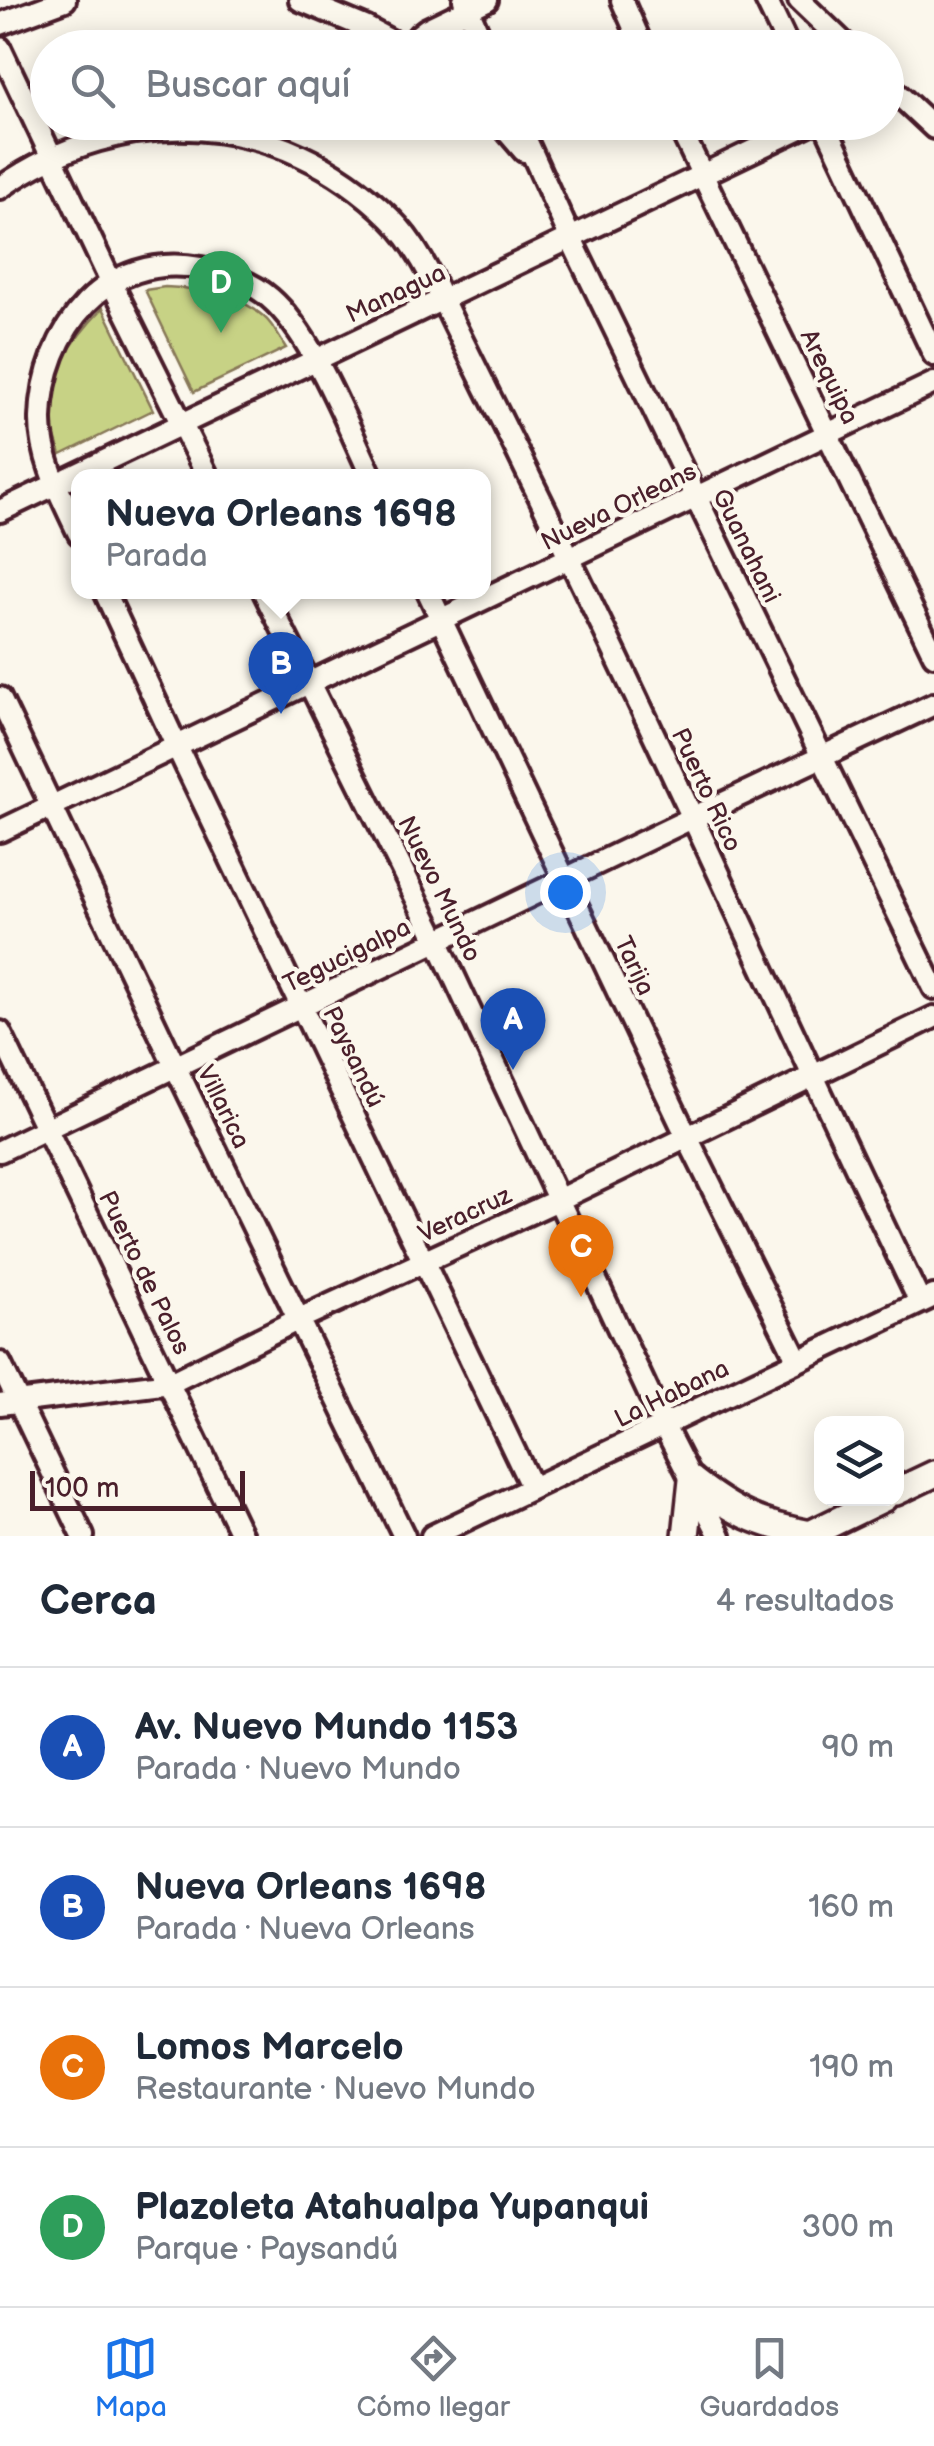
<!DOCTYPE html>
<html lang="es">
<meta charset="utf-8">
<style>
:root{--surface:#fff;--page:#f2f2f3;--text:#1f2937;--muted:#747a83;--line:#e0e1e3;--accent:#1a73e8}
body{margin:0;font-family:"Balsamiq Sans",sans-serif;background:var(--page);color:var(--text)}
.controls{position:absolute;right:30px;bottom:30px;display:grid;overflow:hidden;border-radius:20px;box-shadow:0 5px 25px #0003}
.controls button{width:90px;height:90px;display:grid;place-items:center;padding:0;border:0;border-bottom:2px solid var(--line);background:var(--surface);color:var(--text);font:50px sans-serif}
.scale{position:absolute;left:30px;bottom:25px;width:215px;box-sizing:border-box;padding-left:10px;border:5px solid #4a1f2b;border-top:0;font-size:28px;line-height:35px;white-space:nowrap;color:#4a1f2b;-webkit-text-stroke:8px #fbf7ec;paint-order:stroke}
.you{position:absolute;left:565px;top:892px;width:35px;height:35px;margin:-25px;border:8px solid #fff;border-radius:50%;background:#1a73e8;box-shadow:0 0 0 15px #1a73e833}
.badge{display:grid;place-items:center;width:65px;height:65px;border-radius:50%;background:var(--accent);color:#fff;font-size:32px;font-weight:700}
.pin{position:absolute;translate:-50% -82px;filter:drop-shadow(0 2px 5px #0008)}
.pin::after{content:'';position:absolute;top:52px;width:35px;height:30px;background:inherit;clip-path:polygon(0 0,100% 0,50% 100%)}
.popup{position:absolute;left:71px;top:469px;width:420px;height:130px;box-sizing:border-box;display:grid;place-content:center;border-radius:20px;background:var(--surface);filter:drop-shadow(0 2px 8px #0005);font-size:32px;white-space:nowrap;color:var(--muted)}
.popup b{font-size:38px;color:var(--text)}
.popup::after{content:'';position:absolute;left:50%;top:100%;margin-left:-20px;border:20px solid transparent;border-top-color:var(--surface)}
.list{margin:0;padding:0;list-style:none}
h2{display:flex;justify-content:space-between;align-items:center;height:130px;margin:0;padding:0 40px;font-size:42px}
h2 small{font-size:32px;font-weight:400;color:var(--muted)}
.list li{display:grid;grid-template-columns:65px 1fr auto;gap:30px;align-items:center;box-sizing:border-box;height:160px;padding:0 40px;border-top:2px solid var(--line)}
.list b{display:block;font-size:38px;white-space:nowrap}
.list p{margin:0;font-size:32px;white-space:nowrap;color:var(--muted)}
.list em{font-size:32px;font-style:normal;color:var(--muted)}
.icon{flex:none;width:55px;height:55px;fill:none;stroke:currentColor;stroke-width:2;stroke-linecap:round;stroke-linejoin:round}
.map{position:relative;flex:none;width:934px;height:1536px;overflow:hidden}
.search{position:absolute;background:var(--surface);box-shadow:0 5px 25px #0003;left:30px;right:30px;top:30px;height:110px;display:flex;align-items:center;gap:25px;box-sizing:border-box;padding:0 35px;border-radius:55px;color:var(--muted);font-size:38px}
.sheet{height:770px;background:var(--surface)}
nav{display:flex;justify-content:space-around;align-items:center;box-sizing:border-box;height:140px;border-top:2px solid var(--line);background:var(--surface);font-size:28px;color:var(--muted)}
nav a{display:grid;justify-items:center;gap:5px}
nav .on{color:var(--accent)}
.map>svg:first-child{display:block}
</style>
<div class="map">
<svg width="934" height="1536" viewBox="0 0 934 1536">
<rect width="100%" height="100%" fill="#fbf7ec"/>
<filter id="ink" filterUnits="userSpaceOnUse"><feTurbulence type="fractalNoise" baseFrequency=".01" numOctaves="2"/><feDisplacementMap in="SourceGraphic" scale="20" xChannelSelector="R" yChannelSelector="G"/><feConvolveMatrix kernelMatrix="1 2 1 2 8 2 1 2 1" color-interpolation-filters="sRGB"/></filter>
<g filter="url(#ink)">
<path fill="#c7d285" stroke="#887858" stroke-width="2.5" d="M 165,287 C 198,288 237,293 263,316 C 273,324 279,337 286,348 L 194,392 L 145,290 Z
M 103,308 L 153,410 L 61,455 C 57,442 51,428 50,415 C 48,374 75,336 103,308 Z"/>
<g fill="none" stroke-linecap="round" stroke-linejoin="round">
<defs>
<path id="minor" d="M 300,0 L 367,28 L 404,48
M 464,0 L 485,48
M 622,0 L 643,48
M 766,0 L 789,48
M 799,0 L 849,48
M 0,24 L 65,0
M 0,48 L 111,282 L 208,477
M 409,48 L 419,35 L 427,29 L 487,0
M 886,83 L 934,128
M 499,122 L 524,151
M 518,122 L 570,237 L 934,988
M 677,122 L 934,655
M 824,122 L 934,355
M 0,188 C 125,100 280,110 390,218 C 421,248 438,292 457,330 C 481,379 506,428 530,478 C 665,750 788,1028 920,1302
M 0,511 L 813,122
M 79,534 C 62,498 40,458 41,418 C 43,330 106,250 201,268 C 225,273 251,281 270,298 C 313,335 347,425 372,477
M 105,592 L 177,747 L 532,1488
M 264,592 L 437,940 L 664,1426 L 720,1536
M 428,592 L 687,1137 L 798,1361
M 0,698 L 175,1066 L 404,1536
M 0,831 L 934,383
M 0,1032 L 242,1536
M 0,1151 L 692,818 L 934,704
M 0,1363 L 83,1536
M 0,1404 L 170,1383 L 299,1319 L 558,1200 L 934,1017
M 432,1536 L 934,1296"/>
<path id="major" d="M 692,1480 C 733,1512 759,1525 811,1534
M 896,1492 L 934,1474
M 686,1536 L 692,1480
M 806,1536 L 884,1498"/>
</defs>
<use href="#minor" stroke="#4a1f2b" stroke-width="28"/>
<use href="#major" stroke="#4a1f2b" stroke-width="32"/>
<use href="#minor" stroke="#fbf7ec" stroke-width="20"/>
<use href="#major" stroke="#fbf7ec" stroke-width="25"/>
</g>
</g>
<g text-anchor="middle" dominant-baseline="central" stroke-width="9" stroke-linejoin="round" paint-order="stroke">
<g font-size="25" fill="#4a1f2b" stroke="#fbf7ec">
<text transform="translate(396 294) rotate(-25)">Managua</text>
<text transform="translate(829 377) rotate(64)">Arequipa</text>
<text transform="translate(619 507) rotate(-26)">Nueva Orleans</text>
<text transform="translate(746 546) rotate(64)">Guanahani</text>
<text transform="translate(706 790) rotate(65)">Puerto Rico</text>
<text transform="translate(439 889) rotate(64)">Nuevo Mundo</text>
<text transform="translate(347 956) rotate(-26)">Tegucigalpa</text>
<text transform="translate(634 966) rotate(65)">Tarija</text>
<text transform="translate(353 1057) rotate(64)">Paysandú</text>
<text transform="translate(223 1107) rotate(64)">Villarica</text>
<text transform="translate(465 1215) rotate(-25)">Veracruz</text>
<text transform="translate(144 1273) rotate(64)">Puerto de Palos</text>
<text transform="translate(672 1394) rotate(-26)">La Habana</text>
</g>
</g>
</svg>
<div class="controls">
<button><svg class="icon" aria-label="layers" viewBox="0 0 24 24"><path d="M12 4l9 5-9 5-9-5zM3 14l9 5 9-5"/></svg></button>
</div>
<div class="scale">100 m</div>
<div class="you"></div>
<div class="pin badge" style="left:513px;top:1070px;background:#1a4fb4">A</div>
<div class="pin badge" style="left:281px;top:714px;background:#1a4fb4">B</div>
<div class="popup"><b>Nueva Orleans 1698</b>Parada</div>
<div class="pin badge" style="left:581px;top:1297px;background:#e8710a">C</div>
<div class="pin badge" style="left:221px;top:333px;background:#2e9e5b">D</div>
<div class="search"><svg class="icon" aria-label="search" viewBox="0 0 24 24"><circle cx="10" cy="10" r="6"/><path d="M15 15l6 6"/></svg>Buscar aquí</div>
</div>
<section class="sheet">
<h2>Cerca<small>4 resultados</small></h2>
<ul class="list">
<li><span class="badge" style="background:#1a4fb4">A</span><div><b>Av. Nuevo Mundo 1153</b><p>Parada · Nuevo Mundo</p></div><em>90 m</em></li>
<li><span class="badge" style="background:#1a4fb4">B</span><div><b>Nueva Orleans 1698</b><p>Parada · Nueva Orleans</p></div><em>160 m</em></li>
<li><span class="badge" style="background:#e8710a">C</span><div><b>Lomos Marcelo</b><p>Restaurante · Nuevo Mundo</p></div><em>190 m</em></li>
<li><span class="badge" style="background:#2e9e5b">D</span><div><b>Plazoleta Atahualpa Yupanqui</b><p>Parque · Paysandú</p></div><em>300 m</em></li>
</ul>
</section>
<nav>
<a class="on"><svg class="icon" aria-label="map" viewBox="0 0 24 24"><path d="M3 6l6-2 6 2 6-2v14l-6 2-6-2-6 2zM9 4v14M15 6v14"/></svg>Mapa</a>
<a><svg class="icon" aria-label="directions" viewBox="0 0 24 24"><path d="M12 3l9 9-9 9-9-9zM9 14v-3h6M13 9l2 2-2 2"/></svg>Cómo llegar</a>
<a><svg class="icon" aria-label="saved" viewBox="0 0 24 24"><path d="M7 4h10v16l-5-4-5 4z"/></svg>Guardados</a>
</nav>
